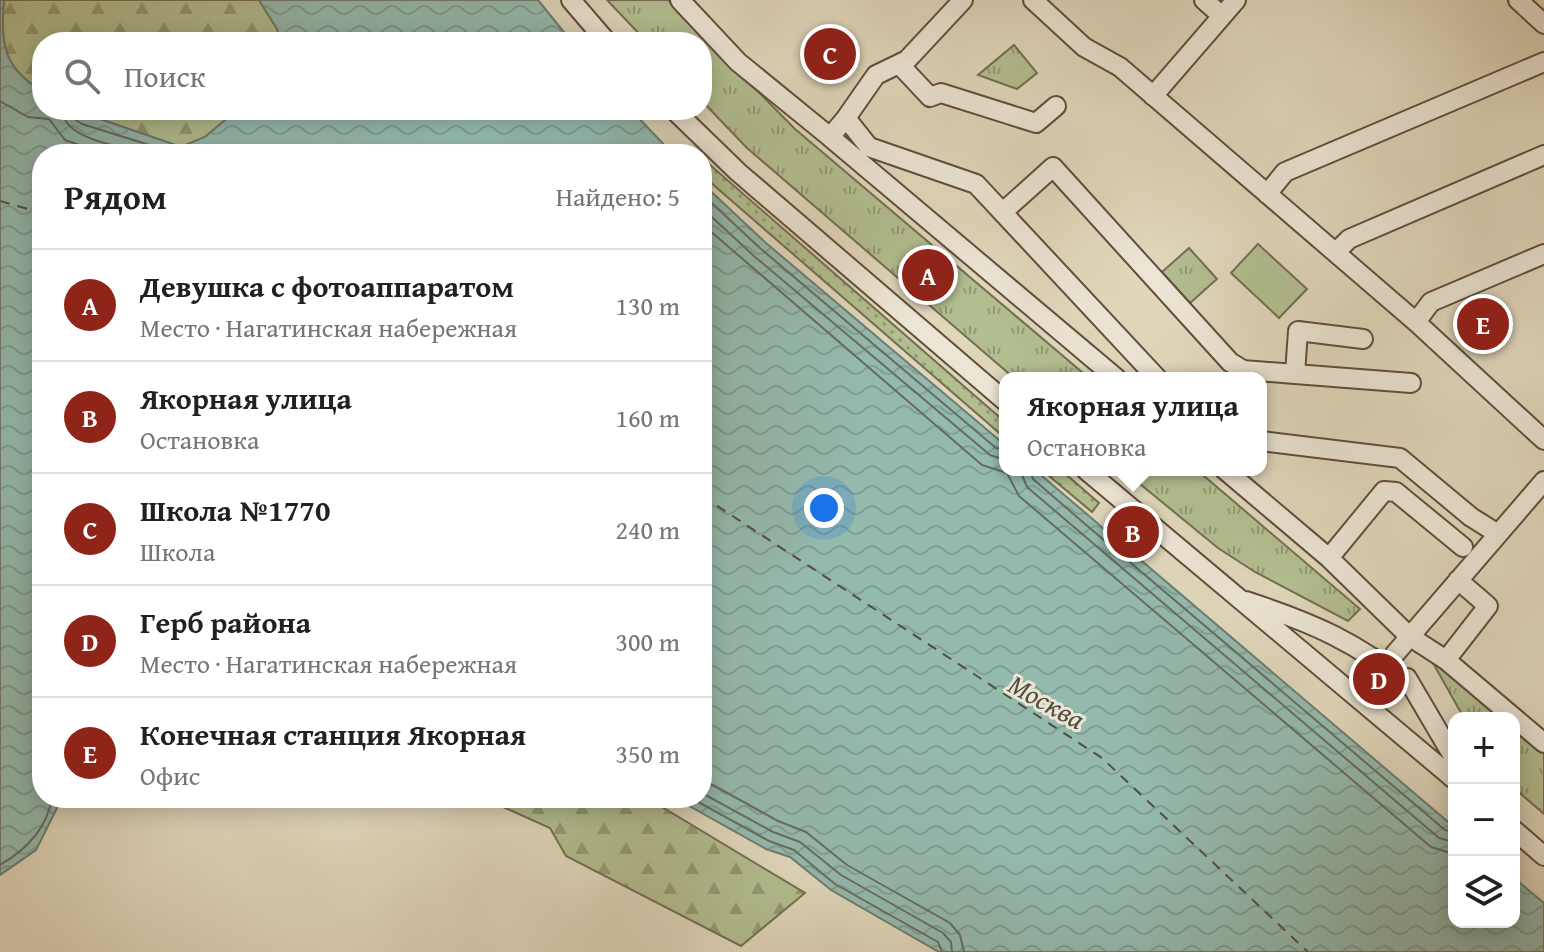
<!DOCTYPE html>
<html lang="ru">
<meta charset="utf-8">
<style>
:root{--surface:#fff;--page:#f2f2f2;--text:#202124;--muted:#757577;--line:#e0e0e0;--accent:#8f2418}
body{margin:0;font-family:"Gentium Book Plus",serif;background:var(--page);color:var(--text)}
.controls{position:absolute;right:24px;bottom:24px;display:grid;overflow:hidden;border-radius:16px;box-shadow:0 4px 20px #0003}
.controls button{width:72px;height:72px;display:grid;place-items:center;padding:0;border:0;border-bottom:2px solid var(--line);background:var(--surface);color:var(--text);font:40px sans-serif}
.you{position:absolute;left:824px;top:508px;width:28px;height:28px;margin:-20px;border:6px solid #fff;border-radius:50%;background:#1a73e8;box-shadow:0 0 0 12px #1a73e833}
.badge{display:grid;place-items:center;width:52px;height:52px;border-radius:50%;background:var(--accent);color:#fff;font-size:26px;font-weight:700}
.pin{position:absolute;translate:-50% -50%;border:4px solid #fff;box-shadow:0 2px 8px #0006}
.popup{position:absolute;left:999px;top:372px;width:268px;height:104px;box-sizing:border-box;display:grid;place-content:center;border-radius:16px;background:var(--surface);filter:drop-shadow(0 2px 6px #0005);font-size:26px;white-space:nowrap;color:var(--muted)}
.popup b{font-size:30px;color:var(--text)}
.popup::after{content:'';position:absolute;left:50%;top:100%;margin-left:-16px;border:16px solid transparent;border-top-color:var(--surface)}
.list{margin:0;padding:0;list-style:none}
h2{display:flex;justify-content:space-between;align-items:center;height:104px;margin:0;padding:0 32px;font-size:34px}
h2 small{font-size:26px;font-weight:400;color:var(--muted)}
.list li{display:grid;grid-template-columns:52px 1fr auto;gap:24px;align-items:center;box-sizing:border-box;height:112px;padding:0 32px;border-top:2px solid var(--line)}
.list b{display:block;font-size:30px;white-space:nowrap}
.list p{margin:0;font-size:26px;white-space:nowrap;color:var(--muted)}
.list em{font-size:26px;font-style:normal;color:var(--muted)}
.icon{flex:none;width:44px;height:44px;fill:none;stroke:currentColor;stroke-width:2;stroke-linecap:round;stroke-linejoin:round}
.map{position:relative;flex:none;width:1544px;height:952px;overflow:hidden}
.search{position:absolute;background:var(--surface);box-shadow:0 4px 20px #0003;left:32px;top:32px;width:680px;height:88px;display:flex;align-items:center;gap:20px;box-sizing:border-box;padding:0 28px;border-radius:32px;color:var(--muted);font-size:30px}
.panel{position:absolute;background:var(--surface);box-shadow:0 4px 20px #0003;left:32px;top:144px;width:680px;height:664px;border-radius:32px}
.map>svg:first-child{display:block}
</style>
<div class="map">
<svg width="1544" height="952" viewBox="0 0 1544 952">
<defs>
<pattern id="grass-dots" width="8" height="8" patternUnits="userSpaceOnUse" patternTransform="scale(2)"><rect width="8" height="8" fill="#b2be90"/><path d="M2 2h.1M6 6h.1" fill="none" stroke="#929a74" stroke-width="1.8" stroke-linecap="round"/></pattern>
<pattern id="forest-firs" width="22" height="20" patternUnits="userSpaceOnUse" patternTransform="scale(2)"><rect width="22" height="20" fill="#b2be90"/><path d="M5 1l3.5 6h-7zM16 11l3.5 6h-7z" fill="#929a74"/></pattern>
<pattern id="park-tufts" width="24" height="20" patternUnits="userSpaceOnUse" patternTransform="scale(2)"><rect width="24" height="20" fill="#b2be90"/><path d="M3 7l-1-3M5 7V3M7 7l1-3M15 17l-1-3M17 17v-4M19 17l1-3" fill="none" stroke="#929a74"/></pattern>
<pattern id="water-waves" width="16" height="10" patternUnits="userSpaceOnUse" patternTransform="scale(2)"><rect width="16" height="10" fill="#94baae"/><path d="M0 5q4-4 8 0t8 0" fill="none" stroke="#809f95"/></pattern>
</defs>
<rect width="100%" height="100%" fill="#e0d7bb"/>
<filter id="stains"><feTurbulence type="fractalNoise" baseFrequency=".0025" numOctaves="4"/><feColorMatrix values="0 0 0 0 .2 0 0 0 0 .09 0 0 0 0 .02 0 0 0 .5 -.17"/></filter>
<radialGradient id="worn" r=".72"><stop offset=".6" stop-color="#630" stop-opacity="0"/><stop offset="1" stop-color="#630" stop-opacity=".3"/></radialGradient>
<path fill="url(#grass-dots)" stroke="#746e52" stroke-width="2" d="M 702,158 L 1005,422 L 1005,438 L 702,175 Z
M 1042,470 L 1061,470 L 1099,503 L 1092,512 Z"/>
<path fill="url(#forest-firs)" stroke="#746e52" stroke-width="2" d="M 4,0 L 259,0 L 277,29 L 281,42 L 42,42 L 42,91 C 3,68 0,43 4,0 Z
M 74,110 L 237,110 L 205,137 L 181,147 Z
M 483,798 L 647,798 L 805,893 L 741,946 L 566,856 L 550,828 Z"/>
<path fill="url(#park-tufts)" stroke="#746e52" stroke-width="2" d="M 607,0 L 668,0 L 795,129 L 1089,378 L 1014,378 L 747,148 L 702,101 L 702,42 L 647,42 Z
M 1014,45 L 1037,73 L 1017,89 L 978,75 Z
M 1189,248 L 1217,279 L 1190,303 L 1162,272 Z
M 1123,470 L 1197,470 L 1360,609 L 1348,621 L 1255,572 L 1218,548 Z
M 1437,659 L 1506,718 L 1464,718 L 1433,663 Z
M 1514,725 L 1544,751 L 1544,814 L 1514,788 Z"/>
<path fill="#b2be90" stroke="#746e52" stroke-width="2" d="M 1258,244 L 1307,289 L 1279,318 L 1231,273 Z"/>
<path fill="url(#water-waves)" stroke="#6f7c70" stroke-width="2" d="M 0,0 L 4,0 C 0,43 3,68 42,91 L 42,110 L 74,110 L 181,147 L 205,137 L 237,110 L 631,110 L 673,154 L 42,154 L 42,798 L 60,798 L 59,804 L 36,850 L 0,875 Z
M 259,0 L 538,0 L 572,42 L 281,42 L 277,29 Z
M 702,183 L 766,243 L 1005,445 L 1005,470 L 1035,470 L 1454,827 L 1454,922 L 1514,922 L 1514,878 L 1544,903 L 1544,952 L 939,952 L 831,890 L 790,857 L 766,849 L 675,798 L 702,798 Z"/>
<g fill="none" stroke-linecap="round" stroke-linejoin="round">
<path stroke="#666c61" stroke-width="2" d="M 0,101 L 28,117 L 49,119 L 65,140 L 105,154
M 62,110 C 64,140 121,146 145,154
M 72,110 L 73,118 L 82,124 L 178,154
M 702,194 L 761,249 L 996,448 L 1005,450
M 702,208 L 754,256 L 990,455 L 1005,460
M 702,224 L 982,465 L 1007,473 L 1019,496 L 1431,847 L 1454,854
M 1020,470 L 1027,487 L 1439,838 L 1454,842
M 1030,470 L 1033,479 L 1078,518 L 1445,830 L 1454,832
M 702,779 L 778,821 L 806,832 L 847,865 L 950,923 L 960,935 L 964,952
M 702,793 L 773,832 L 800,842 L 841,875 L 943,933 L 951,942 L 952,952
M 691,798 L 769,841 L 794,850 L 835,884 L 938,942 L 942,952
M 0,865 C 26,850 47,828 52,798"/>
<path stroke="#534e42" stroke-width="2" stroke-dasharray="10 8" stroke-linecap="butt" d="M 0,201 L 42,213
M 702,496 L 1102,758 L 1308,952"/>
<defs>
<path id="minor" d="M 571,0 L 607,42
M 680,0 L 738,62 L 830,137
M 963,0 L 907,60 L 876,75 L 846,118 L 869,147 L 976,184 L 1157,378
M 1033,0 L 1084,47 L 1120,67 L 1416,322 L 1544,440
M 1204,0 L 1222,16
M 1518,0 L 1544,24
M 900,65 L 930,97 L 941,93 L 1036,123 L 1056,106
M 1153,96 L 1236,0
M 674,110 L 738,172 L 1005,401
M 846,118 L 830,137 L 1116,378
M 1267,194 L 1285,172 L 1544,62
M 1004,211 L 1053,167 L 1230,362 L 1243,370 L 1295,374 L 1298,331 L 1363,339
M 1336,252 L 1349,239 L 1544,155
M 1416,322 L 1431,302 L 1544,254
M 1295,374 L 1411,383
M 1261,441 L 1400,458 L 1471,517 L 1498,534
M 1086,470 L 1454,779
M 1225,470 L 1329,558 L 1409,636 L 1446,660 L 1544,743
M 1329,558 L 1384,491 L 1396,492 L 1463,547
M 1246,601 C 1313,623 1357,642 1412,687
M 1394,655 L 1544,481
M 1446,660 L 1488,606 L 1458,580
M 1407,678 L 1454,758
M 1514,830 L 1544,856"/>
</defs>
<use href="#minor" stroke="#614d3e" stroke-width="22"/>
<use href="#minor" stroke="#ebe5d3" stroke-width="18"/>
</g>
<g text-anchor="middle" dominant-baseline="central" stroke-width="6" stroke-linejoin="round" paint-order="stroke">
<g font-size="28" font-style="italic" fill="#534e42" stroke="#ebe5d3">
<text transform="translate(1047 701) rotate(29)">Москва</text>
</g>
</g>
<rect width="100%" height="100%" filter="url(#stains)"/>
<rect width="100%" height="100%" fill="url(#worn)"/>
</svg>
<div class="controls">
<button>+</button>
<button>−</button>
<button><svg class="icon" aria-label="layers" viewBox="0 0 24 24"><path d="M12 4l9 5-9 5-9-5zM3 14l9 5 9-5"/></svg></button>
</div>
<div class="you"></div>
<div class="pin badge" style="left:928px;top:275px">A</div>
<div class="pin badge" style="left:1133px;top:532px">B</div>
<div class="popup"><b>Якорная улица</b>Остановка</div>
<div class="pin badge" style="left:830px;top:54px">C</div>
<div class="pin badge" style="left:1379px;top:679px">D</div>
<div class="pin badge" style="left:1483px;top:324px">E</div>
<div class="search"><svg class="icon" aria-label="search" viewBox="0 0 24 24"><circle cx="10" cy="10" r="6"/><path d="M15 15l6 6"/></svg>Поиск</div>
<section class="panel">
<h2>Рядом<small>Найдено: 5</small></h2>
<ul class="list">
<li><span class="badge">A</span><div><b>Девушка с фотоаппаратом</b><p>Место · Нагатинская набережная</p></div><em>130 m</em></li>
<li><span class="badge">B</span><div><b>Якорная улица</b><p>Остановка</p></div><em>160 m</em></li>
<li><span class="badge">C</span><div><b>Школа №1770</b><p>Школа</p></div><em>240 m</em></li>
<li><span class="badge">D</span><div><b>Герб района</b><p>Место · Нагатинская набережная</p></div><em>300 m</em></li>
<li><span class="badge">E</span><div><b>Конечная станция Якорная</b><p>Офис</p></div><em>350 m</em></li>
</ul>
</section>
</div>
